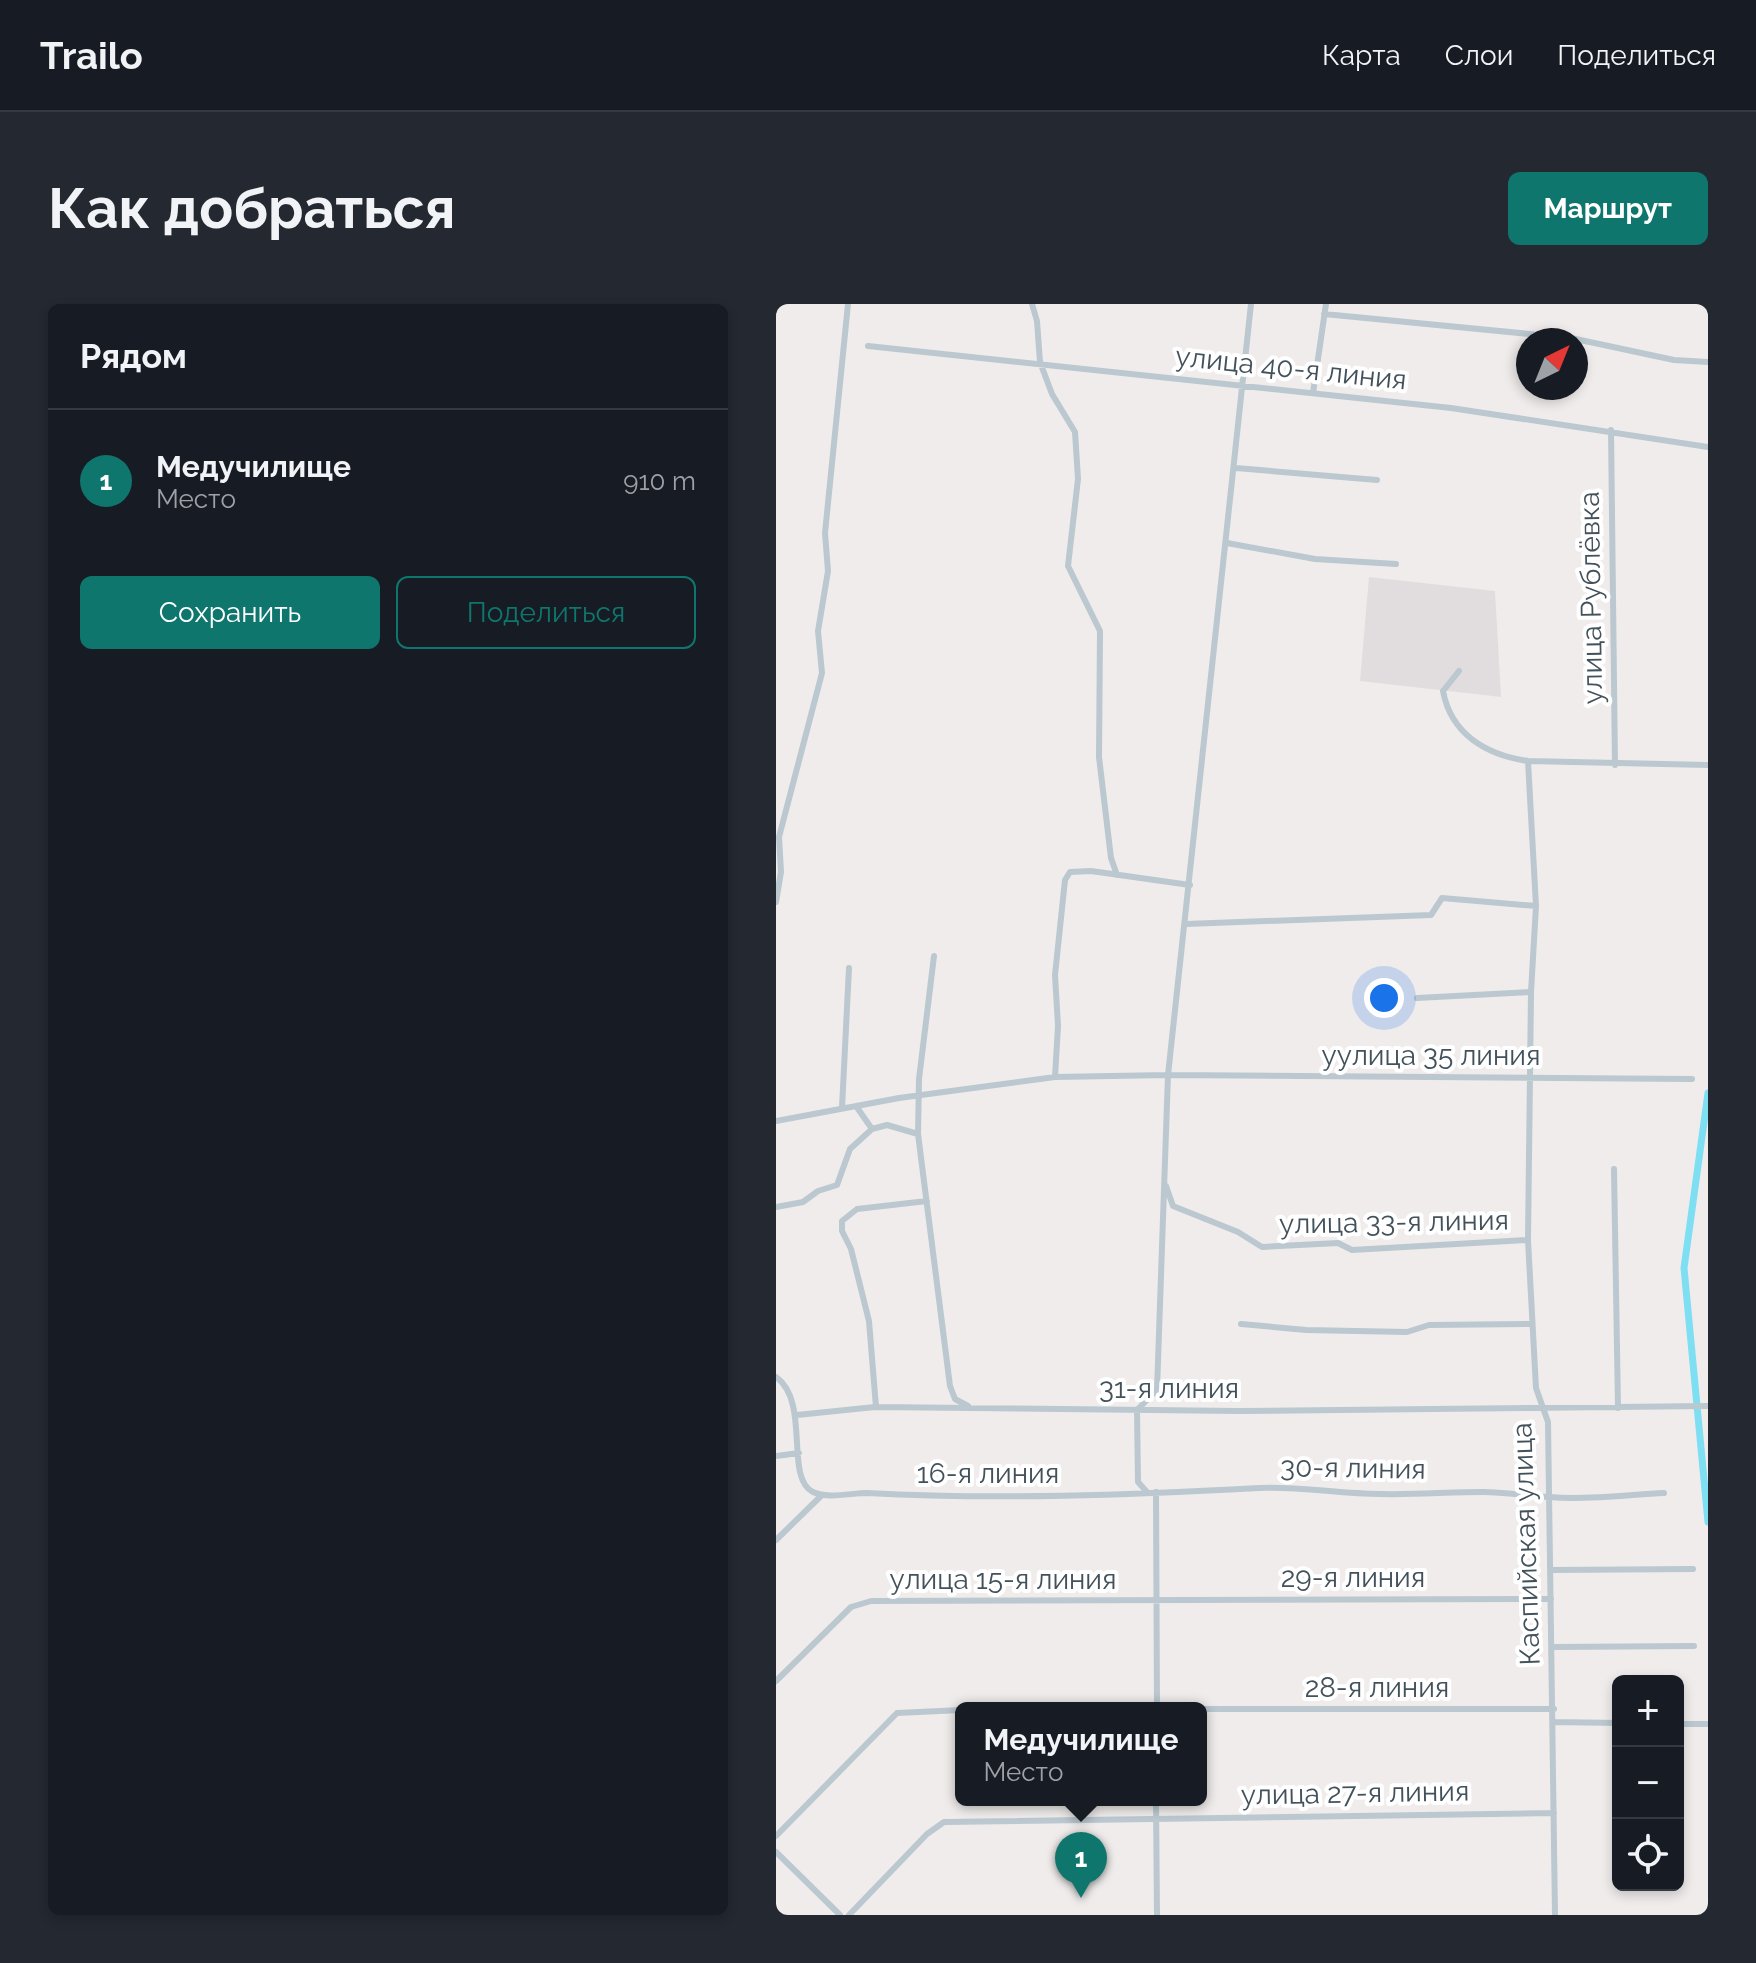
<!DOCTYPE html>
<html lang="ru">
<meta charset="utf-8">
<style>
:root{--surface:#171b24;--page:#242831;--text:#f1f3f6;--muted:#9ea1a6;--line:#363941;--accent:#0f766e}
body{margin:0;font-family:Raleway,sans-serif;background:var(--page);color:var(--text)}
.controls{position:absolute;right:24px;bottom:24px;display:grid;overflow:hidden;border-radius:12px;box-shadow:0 4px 12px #0003}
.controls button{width:72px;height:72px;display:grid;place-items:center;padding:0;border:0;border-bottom:2px solid var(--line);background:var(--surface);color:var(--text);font:40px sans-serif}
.compass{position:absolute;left:740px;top:24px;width:72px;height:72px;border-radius:50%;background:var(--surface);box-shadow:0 4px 12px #0003;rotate:43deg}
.you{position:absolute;left:608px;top:694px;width:28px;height:28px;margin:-20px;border:6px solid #fff;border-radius:50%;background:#1a73e8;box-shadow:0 0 0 12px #1a73e833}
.badge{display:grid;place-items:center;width:52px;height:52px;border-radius:50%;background:var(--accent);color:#fff;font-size:26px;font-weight:700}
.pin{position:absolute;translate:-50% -66px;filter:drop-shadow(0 2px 4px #0008)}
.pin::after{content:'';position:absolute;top:42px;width:28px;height:24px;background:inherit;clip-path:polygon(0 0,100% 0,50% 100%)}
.popup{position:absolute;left:179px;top:1398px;width:252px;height:104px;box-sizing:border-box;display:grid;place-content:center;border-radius:12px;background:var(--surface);filter:drop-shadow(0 2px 6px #0005);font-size:26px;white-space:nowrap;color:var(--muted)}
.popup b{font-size:30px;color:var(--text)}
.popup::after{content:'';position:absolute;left:50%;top:100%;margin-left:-16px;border:16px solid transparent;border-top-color:var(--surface)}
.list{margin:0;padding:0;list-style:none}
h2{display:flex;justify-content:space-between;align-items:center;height:104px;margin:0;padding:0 32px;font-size:34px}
h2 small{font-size:26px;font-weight:400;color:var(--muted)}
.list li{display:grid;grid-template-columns:52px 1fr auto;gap:24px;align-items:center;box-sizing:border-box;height:144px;padding:0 32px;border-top:2px solid var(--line)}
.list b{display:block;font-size:30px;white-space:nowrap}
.list p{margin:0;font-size:26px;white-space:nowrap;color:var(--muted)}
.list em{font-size:26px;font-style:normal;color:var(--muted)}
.actions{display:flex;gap:16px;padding:24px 32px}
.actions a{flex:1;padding:18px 0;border:2px solid var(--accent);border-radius:12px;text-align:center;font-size:28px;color:var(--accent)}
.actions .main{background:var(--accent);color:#fff}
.icon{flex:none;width:44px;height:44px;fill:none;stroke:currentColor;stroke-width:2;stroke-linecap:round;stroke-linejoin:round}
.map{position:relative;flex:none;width:932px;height:1611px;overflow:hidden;border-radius:12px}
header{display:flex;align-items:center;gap:48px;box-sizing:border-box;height:112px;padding:0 40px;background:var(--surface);border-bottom:2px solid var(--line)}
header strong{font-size:38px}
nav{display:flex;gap:44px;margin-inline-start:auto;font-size:28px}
.intro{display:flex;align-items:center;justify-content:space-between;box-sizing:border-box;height:192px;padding:0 48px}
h1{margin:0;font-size:56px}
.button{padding:20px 36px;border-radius:12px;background:var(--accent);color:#fff;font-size:28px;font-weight:700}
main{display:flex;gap:48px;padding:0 48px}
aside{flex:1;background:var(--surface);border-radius:12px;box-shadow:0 4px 12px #0003}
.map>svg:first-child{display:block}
</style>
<header>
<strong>Trailo</strong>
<nav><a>Карта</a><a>Слои</a><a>Поделиться</a></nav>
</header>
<div class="intro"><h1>Как добраться</h1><a class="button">Маршрут</a></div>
<main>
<aside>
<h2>Рядом<small></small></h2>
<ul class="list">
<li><span class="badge">1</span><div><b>Медучилище</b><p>Место</p></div><em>910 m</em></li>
</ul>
<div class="actions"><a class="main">Сохранить</a><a>Поделиться</a></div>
</aside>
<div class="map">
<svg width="932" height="1611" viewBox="0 0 932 1611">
<rect width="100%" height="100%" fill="#f0ecec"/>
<path fill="#e1ddde" d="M 593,273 L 719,287 L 725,393 L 584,377 Z"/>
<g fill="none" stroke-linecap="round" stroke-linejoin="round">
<path stroke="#7edff3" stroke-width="7" d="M 932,789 L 908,964 L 932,1218"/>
<path stroke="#bbc8d0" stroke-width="6" d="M 256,0 L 261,17 L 264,58 L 276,90 L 299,128 L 302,175 L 292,262 L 324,327 L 323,453 L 335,554 L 341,571
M 475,0 L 392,771 L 916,775
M 548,10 L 795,34 L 898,56 L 932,58
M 92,42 L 675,104 L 932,143
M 537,89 L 550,0
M 835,126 L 839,461
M 460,164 L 601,176
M 451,239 L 539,255 L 620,260
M 683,367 L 667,387 C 675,430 710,451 752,457
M 0,598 L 5,568 L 3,533 L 46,369 L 42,327 L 52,267 L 49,229 L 72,0
M 410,620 L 655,611 L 666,594 L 760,602
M 641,694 L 755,688
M 279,773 L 282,722 L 279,671 L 289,576 L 294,568 L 315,567 L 414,581
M 66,804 L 73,664
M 0,817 L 123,794 L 279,773 L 392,771 L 381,1086 L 361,1106 L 362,1178 L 371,1188
M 96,825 L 111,821 L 142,830 L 174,1082 L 179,1095 L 192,1102
M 142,830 L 143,775 L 158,652
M 838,865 L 842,1104
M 390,882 L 397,902 L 462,928 L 486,943 L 562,939 L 576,946 L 752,936
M 0,903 L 27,898 L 42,887 L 61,881 L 74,845 L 96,825 L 80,802
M 465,1020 L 530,1026 L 631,1028 L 653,1021 L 756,1020
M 0,1073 C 35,1098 8,1174 37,1188 C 52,1195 75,1189 91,1189 C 222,1196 353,1191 483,1184 C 523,1182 564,1190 604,1190 C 638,1191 673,1188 707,1188 C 729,1188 751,1192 773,1193 C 811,1196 850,1191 888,1189
M 100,1103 L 93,1017 L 75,945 L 66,927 L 66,917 L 81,905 L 151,897
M 21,1111 L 99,1103 L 463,1107 L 932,1102
M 0,1152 L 23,1149
M 380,1188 L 381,1404
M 0,1236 L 46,1191
M 775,1266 L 917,1265
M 777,1343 L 918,1342
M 0,1377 L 75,1303 L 95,1297 L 775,1295
M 425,1405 L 778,1405
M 778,1418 L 842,1419
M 902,1420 L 932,1420
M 380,1496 L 381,1611
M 0,1532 L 121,1409 L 185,1406
M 0,1548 L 64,1611
M 73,1611 L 151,1530 L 168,1518 L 778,1509
M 779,1611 L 772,1118 L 760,1084 L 752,936 L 755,688 L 760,602 L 752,457 L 932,461"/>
</g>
<g text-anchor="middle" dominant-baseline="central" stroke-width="8" stroke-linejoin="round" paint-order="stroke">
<g font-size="28" fill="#43515b" stroke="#fff">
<text transform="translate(515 64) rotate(6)">улица 40-я линия</text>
<text transform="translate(815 294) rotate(-91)">улица Рублёвка</text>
<text x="655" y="751">уулица 35 линия</text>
<text transform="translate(618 918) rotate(-1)">улица 33-я линия</text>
<text x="393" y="1084">31-я линия</text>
<text transform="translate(577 1164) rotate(1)">30-я линия</text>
<text x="212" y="1169">16-я линия</text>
<text transform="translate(750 1240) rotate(-92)">Каспийская улица</text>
<text x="577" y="1273">29-я линия</text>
<text x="227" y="1275">улица 15-я линия</text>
<text x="601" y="1383">28-я линия</text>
<text transform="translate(579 1489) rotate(-1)">улица 27-я линия</text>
</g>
</g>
</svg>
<div class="controls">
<button>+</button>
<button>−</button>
<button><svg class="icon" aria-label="locate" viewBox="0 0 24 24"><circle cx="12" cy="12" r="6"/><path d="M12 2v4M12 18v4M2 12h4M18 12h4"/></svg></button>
</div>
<svg class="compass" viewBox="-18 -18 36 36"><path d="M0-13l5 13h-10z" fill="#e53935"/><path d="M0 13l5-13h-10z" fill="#9ea1a6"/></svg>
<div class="you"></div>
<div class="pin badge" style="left:305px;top:1594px">1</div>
<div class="popup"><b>Медучилище</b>Место</div>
</div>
</main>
